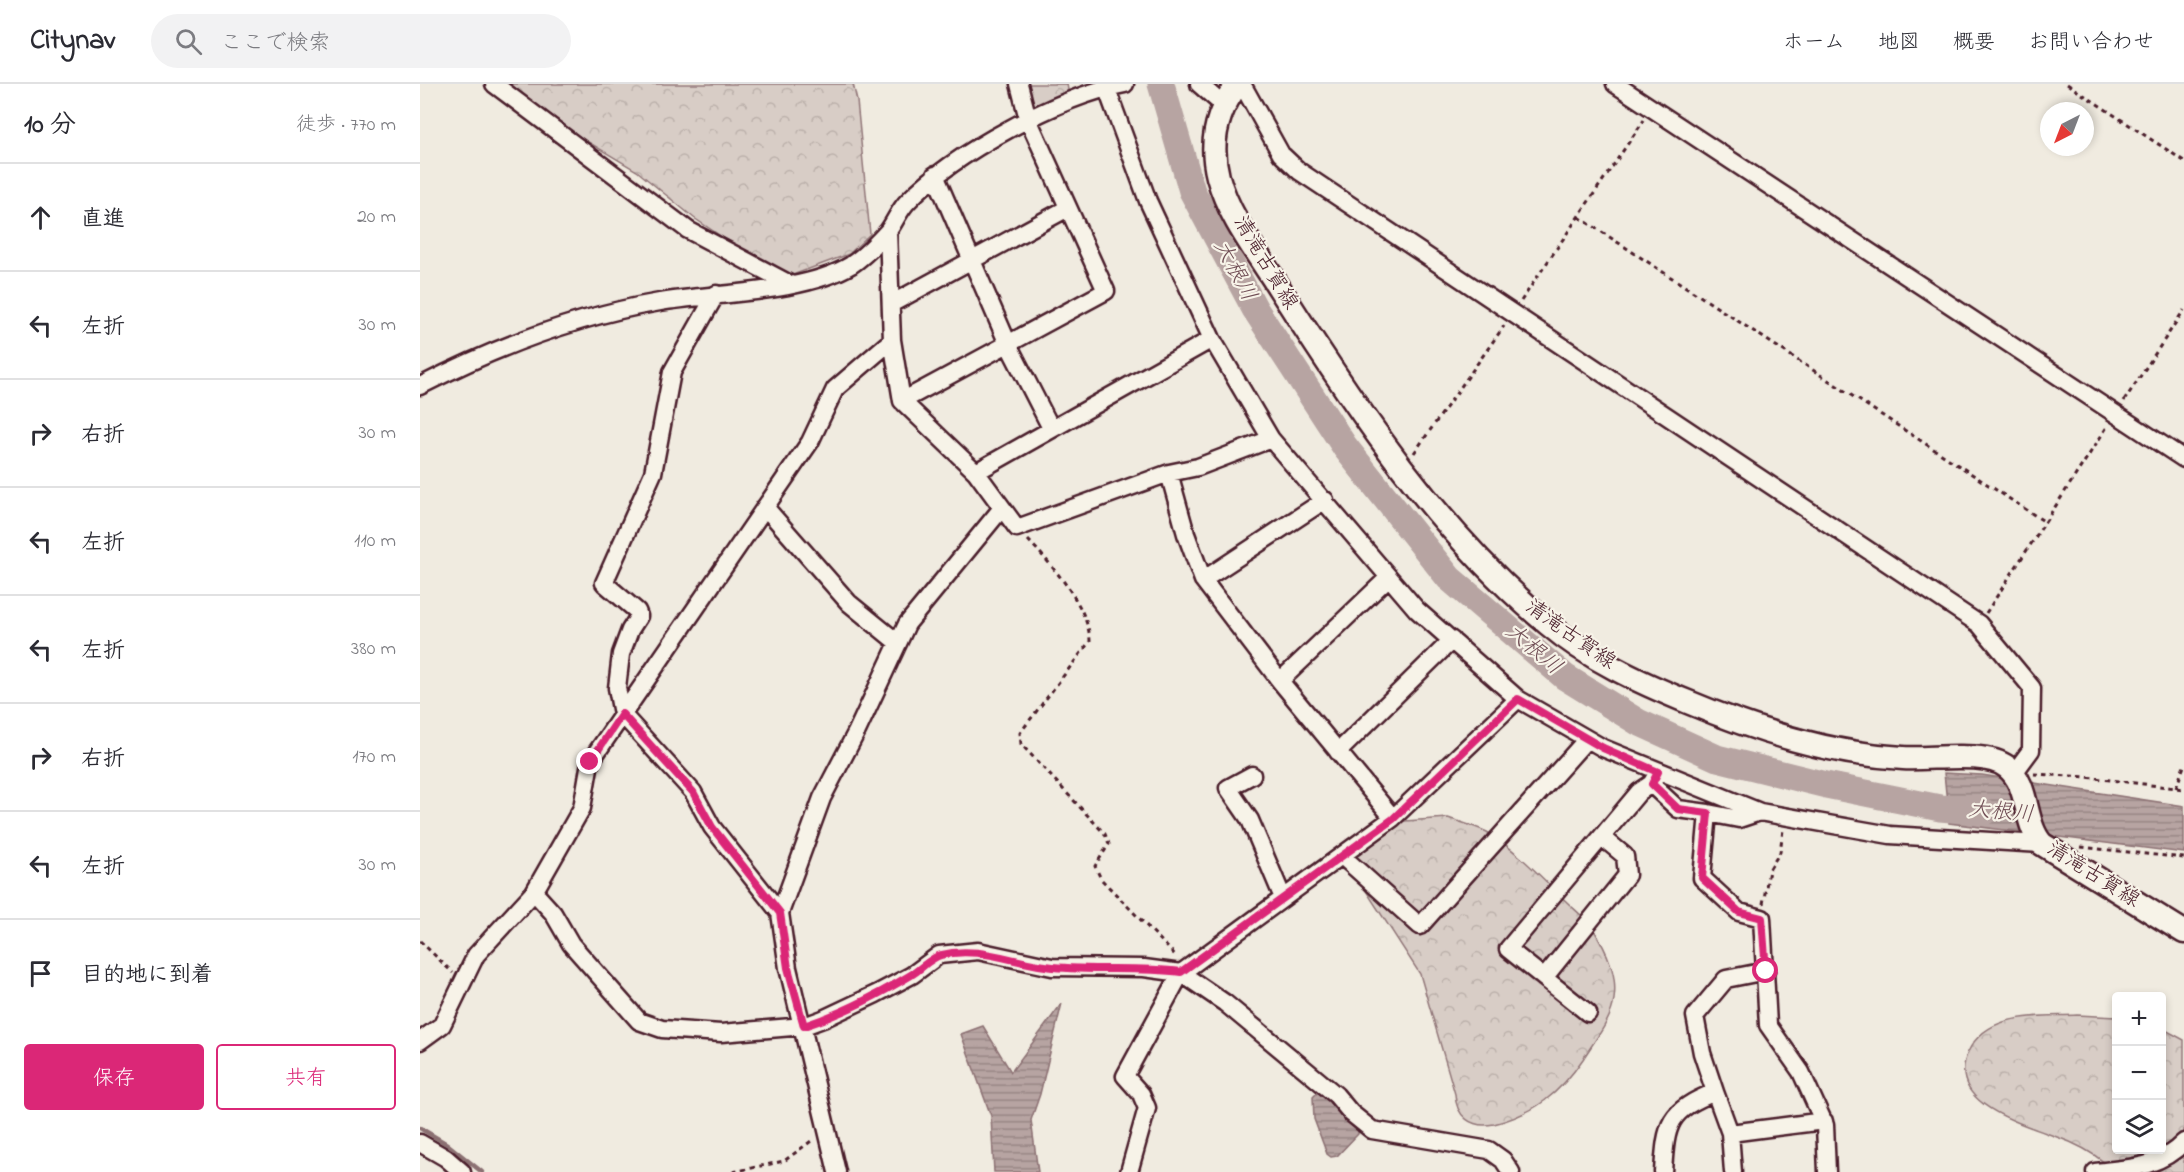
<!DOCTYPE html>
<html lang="ja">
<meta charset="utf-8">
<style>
:root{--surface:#fff;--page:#f2f2f3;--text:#2b2b33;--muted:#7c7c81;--line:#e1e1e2;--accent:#db2777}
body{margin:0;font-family:"Indie Flower","Klee One",sans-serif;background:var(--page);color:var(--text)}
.controls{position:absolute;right:18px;bottom:18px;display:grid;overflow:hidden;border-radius:6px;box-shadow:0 3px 9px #0003}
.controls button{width:54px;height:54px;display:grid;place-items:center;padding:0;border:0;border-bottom:2px solid var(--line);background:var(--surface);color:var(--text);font:30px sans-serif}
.compass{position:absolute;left:1620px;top:18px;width:54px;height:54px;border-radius:50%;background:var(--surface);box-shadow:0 3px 9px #0003;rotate:222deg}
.stop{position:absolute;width:18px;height:18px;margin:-14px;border:4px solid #db2777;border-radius:50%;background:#fff}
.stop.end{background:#db2777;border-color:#fff;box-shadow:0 2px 6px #0008}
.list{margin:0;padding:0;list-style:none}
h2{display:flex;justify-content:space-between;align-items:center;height:78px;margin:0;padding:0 24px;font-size:26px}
h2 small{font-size:20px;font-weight:400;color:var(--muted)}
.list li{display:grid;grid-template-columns:39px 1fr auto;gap:18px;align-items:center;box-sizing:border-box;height:108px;padding:0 24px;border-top:2px solid var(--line)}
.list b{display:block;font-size:22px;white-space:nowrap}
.list em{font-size:20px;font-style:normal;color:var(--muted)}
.actions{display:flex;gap:12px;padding:18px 24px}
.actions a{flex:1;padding:14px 0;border:2px solid var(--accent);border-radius:6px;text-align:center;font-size:21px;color:var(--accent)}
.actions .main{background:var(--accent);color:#fff}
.icon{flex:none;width:33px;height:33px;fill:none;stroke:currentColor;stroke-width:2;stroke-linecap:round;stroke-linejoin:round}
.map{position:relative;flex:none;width:1764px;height:1088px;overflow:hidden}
header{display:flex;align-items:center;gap:36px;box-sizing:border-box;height:84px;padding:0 30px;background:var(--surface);border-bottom:2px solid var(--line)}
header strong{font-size:28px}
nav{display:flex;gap:33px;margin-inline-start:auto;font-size:21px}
.search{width:420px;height:54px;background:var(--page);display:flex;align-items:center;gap:15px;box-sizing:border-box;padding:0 21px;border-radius:33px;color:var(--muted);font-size:22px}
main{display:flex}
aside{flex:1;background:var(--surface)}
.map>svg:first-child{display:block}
</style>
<header>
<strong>Citynav</strong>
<div class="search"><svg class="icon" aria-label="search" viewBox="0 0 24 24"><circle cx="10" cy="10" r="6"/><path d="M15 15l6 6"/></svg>ここで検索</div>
<nav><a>ホーム</a><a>地図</a><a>概要</a><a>お問い合わせ</a></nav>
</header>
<main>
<aside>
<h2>10 分<small>徒歩 · 770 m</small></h2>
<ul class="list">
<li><svg class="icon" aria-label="ahead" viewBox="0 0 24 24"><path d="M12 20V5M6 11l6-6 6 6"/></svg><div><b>直進</b></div><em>20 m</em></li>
<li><svg class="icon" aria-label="left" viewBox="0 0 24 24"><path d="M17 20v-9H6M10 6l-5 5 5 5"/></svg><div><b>左折</b></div><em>30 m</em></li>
<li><svg class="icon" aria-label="right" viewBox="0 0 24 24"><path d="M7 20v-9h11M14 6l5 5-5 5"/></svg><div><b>右折</b></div><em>30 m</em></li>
<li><svg class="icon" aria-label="left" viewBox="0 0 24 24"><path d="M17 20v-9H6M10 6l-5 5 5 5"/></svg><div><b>左折</b></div><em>110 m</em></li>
<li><svg class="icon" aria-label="left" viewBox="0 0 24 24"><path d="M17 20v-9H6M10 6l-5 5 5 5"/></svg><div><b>左折</b></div><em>380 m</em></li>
<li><svg class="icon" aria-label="right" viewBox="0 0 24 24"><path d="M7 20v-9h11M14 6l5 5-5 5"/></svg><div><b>右折</b></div><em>170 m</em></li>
<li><svg class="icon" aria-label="left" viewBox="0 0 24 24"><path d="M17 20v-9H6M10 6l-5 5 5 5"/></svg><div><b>左折</b></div><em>30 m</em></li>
<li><svg class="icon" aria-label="arrive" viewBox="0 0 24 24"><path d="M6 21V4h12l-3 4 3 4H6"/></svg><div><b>目的地に到着</b></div></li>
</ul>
<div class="actions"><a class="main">保存</a><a>共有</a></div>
</aside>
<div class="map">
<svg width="1764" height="1088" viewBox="0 0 1764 1088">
<defs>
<pattern id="forest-crowns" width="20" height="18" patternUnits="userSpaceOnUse" patternTransform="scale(1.5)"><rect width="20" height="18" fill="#d8cdc6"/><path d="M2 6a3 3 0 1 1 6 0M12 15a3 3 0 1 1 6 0" fill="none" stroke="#bbb0aa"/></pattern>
<pattern id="water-rules" width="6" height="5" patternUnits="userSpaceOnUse" patternTransform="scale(1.5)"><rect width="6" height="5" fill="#b7a4a2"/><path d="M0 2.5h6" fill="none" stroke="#978584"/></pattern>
</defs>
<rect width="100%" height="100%" fill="#f0ebe0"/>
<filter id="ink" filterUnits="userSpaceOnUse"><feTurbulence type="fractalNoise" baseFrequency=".0167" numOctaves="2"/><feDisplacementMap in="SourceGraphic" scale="12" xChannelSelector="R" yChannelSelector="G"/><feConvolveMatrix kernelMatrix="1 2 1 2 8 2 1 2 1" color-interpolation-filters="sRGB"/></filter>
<g filter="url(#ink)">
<path fill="url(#forest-crowns)" stroke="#917678" stroke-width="1.5" d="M 90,0 L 433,0 L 437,17 L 450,150 L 429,170 L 370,192 L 323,167 L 274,134 L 217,87 L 153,49 Z
M 606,0 L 647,0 L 649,12 L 613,26 Z
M 1028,734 C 1040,738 1055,742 1067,748 C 1098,767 1123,795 1149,820 C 1157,828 1168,836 1174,846 C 1186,866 1198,890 1194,915 C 1192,936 1174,957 1163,975 C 1140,1009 1114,1030 1074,1040 C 1051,1045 1036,1032 1035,1010 L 1000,890 L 939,796 L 934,769 L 959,744 L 985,737 Z
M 1657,931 L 1696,933 L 1696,1066 L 1742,1066 L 1742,944 L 1764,956 L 1764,1088 L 1695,1088 C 1683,1076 1666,1065 1650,1058 C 1613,1042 1523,1024 1548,968 C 1567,927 1619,933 1657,931 Z"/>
<path fill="url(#water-rules)" stroke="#8b6f72" stroke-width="1.5" d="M 1524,689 L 1562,691 L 1764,722 L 1764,769 L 1529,739 Z
M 642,919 L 620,1010 L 611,1036 L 618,1088 L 574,1088 L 571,1032 L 541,950 L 563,942 L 591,988 Z
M 898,1008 L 938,1045 L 938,1050 L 917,1072 L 911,1073 L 907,1070 L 894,1035 L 893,1013 Z"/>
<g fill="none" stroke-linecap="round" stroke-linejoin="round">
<path stroke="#8b6f72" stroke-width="4.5" d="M 0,1044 L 27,1060 L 62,1088"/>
<path stroke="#b7a4a2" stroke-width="27" d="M 741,0 L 772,107 L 835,225 L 925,363 L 1029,494 L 1145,593 L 1218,638 L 1297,674 L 1406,701 L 1520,724 L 1564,728"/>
<defs>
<path id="street" d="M 74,0 L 268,146 L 370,200
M 685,0 L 728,117 L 792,255 L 851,355 L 997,526 L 1098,615 L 1183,664 L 1340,728 L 1470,751 L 1622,760
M 779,0 L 803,21
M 822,0 L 861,70 L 879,87 L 1559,540 L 1612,604 L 1611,666 L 1594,689
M 1195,0 L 1764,375
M 515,91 L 588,260 L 631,344
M 468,147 L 472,256 L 482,317 L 556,388 L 597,444 L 749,389 L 778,383 L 851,355
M 296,210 L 252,288 L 233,389 L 184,499 L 217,527 L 219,532 L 210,546 L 201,570 L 197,604 L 202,630 L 273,708 L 292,743 L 360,829
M 471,220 L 648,124
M 0,302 C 74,264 157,232 240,218 C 295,209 384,209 431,181 C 443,173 458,158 468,147 C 475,138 479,126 488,117 C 534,69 640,12 705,0
M 482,317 L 686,207 L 608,35 L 599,0
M 556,388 L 792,255
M 749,389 L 766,450 L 783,496 L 860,597 L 973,734
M 345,423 L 429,519 L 478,559
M 783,496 L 905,416
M 860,597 L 969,493
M 918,668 L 1032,556
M 1238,688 L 1231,700 L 1258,725 L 1288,729 L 1282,794 L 1319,828 L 1342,834 L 1348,941 L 1381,988 L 1405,1041 L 1407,1088
M 832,691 L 808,704 L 830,736 L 863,814
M 1288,729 L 1319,735 L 1340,728
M 923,773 L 1000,842 L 1167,655
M 114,808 L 133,829 L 151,860 L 219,937 L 242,945 L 301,949 L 384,942 L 403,935 L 456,910 L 492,891 L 519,871 L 558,867 L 632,883 L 724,884 L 761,889 L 805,919 L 916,1011 L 931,1029 L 952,1046 L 1069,1066 L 1083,1076 L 1091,1088
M 1124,894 L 1207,791 L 1205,772 L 1182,753
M 1168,929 L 1088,865 L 1219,708 L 1231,700
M 0,957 L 22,941 L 56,871 L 114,808 L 162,724 L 170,678 L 390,358 L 415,305 L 472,256
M 1295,1008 L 1310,1049 L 1313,1088
M 1310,1049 L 1404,1037
M 0,1059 L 26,1074 L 42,1088
M 417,1088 L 368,884 L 360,829 L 402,714 L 437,647 L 487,540 L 582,424
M 709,1088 L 727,1024 L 721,1010 L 705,992 L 761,889 L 973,734 L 1098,615
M 1243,1088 C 1246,1039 1248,1027 1295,1008 L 1282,969 L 1275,932 L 1306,895 L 1346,887
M 1675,1088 C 1710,1084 1739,1084 1764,1058"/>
<path id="secondary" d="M 818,0 C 797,27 789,58 798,93 C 809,134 839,171 861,207 C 937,326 1018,448 1128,540 C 1169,575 1219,598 1268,618 C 1337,647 1409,670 1483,674 C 1511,676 1565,666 1587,683 C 1610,701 1603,739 1622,760 L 1764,848"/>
</defs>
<use href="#street" stroke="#4a1f2b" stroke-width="21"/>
<use href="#secondary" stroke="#4a1f2b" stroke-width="27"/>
<path stroke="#4a1f2b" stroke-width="3" stroke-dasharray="4.5 4.5" stroke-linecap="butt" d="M 1647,0 L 1764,77
M 1159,133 L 1625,438
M 1101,217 L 1224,36
M 1704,317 L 1764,226
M 994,369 L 1084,242
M 608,456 C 632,481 669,523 670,557 L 600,649 L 601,660 L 685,750 L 689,760 L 675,782 L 681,795 L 757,873
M 1566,529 L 1687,343
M 1614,690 L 1666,693 L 1764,705
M 1756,704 L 1764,682
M 1661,763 L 1764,774
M 1343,820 L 1349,786 L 1360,768 L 1363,746
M 0,857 L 33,889
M 313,1088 L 364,1077 L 394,1055"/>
<use href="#street" stroke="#f7f3e8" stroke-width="16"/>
<use href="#secondary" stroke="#f7f3e8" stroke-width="22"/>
</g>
</g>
<g fill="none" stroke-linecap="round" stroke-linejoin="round" filter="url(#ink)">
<path stroke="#db2777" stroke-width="8" d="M 170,678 L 202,630 L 273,708 L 292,743 L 360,829 L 368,884 L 384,942 C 421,930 458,911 491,891 C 501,885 510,874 521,871 C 560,861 595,880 633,883 C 676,887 718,883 761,888 L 973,735 L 1098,615 L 1183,664 L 1238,688 L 1232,700 L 1258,725 L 1288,729 L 1282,794 L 1319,828 L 1342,834 L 1346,887"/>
</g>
<g text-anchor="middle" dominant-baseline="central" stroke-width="4.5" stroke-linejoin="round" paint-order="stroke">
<g font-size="21" fill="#4a1f2b" stroke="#f7f3e8">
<text transform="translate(845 179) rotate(59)">清滝古賀線</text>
<text transform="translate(1150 551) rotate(35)">清滝古賀線</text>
<text transform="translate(1673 791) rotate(32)">清滝古賀線</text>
</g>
<g font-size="22" font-style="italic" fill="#704e55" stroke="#f7f3e8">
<text transform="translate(814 187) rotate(62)">大根川</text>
<text transform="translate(1113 566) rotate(40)">大根川</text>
<text transform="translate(1581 729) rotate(5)">大根川</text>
</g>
</g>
</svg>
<div class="controls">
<button>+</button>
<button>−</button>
<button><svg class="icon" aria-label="layers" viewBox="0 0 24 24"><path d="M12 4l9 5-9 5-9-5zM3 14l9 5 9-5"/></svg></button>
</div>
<svg class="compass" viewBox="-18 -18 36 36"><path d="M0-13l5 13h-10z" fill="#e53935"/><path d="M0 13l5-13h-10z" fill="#7c7c81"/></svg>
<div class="stop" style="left:1346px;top:887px"></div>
<div class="stop end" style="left:170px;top:678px"></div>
</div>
</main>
